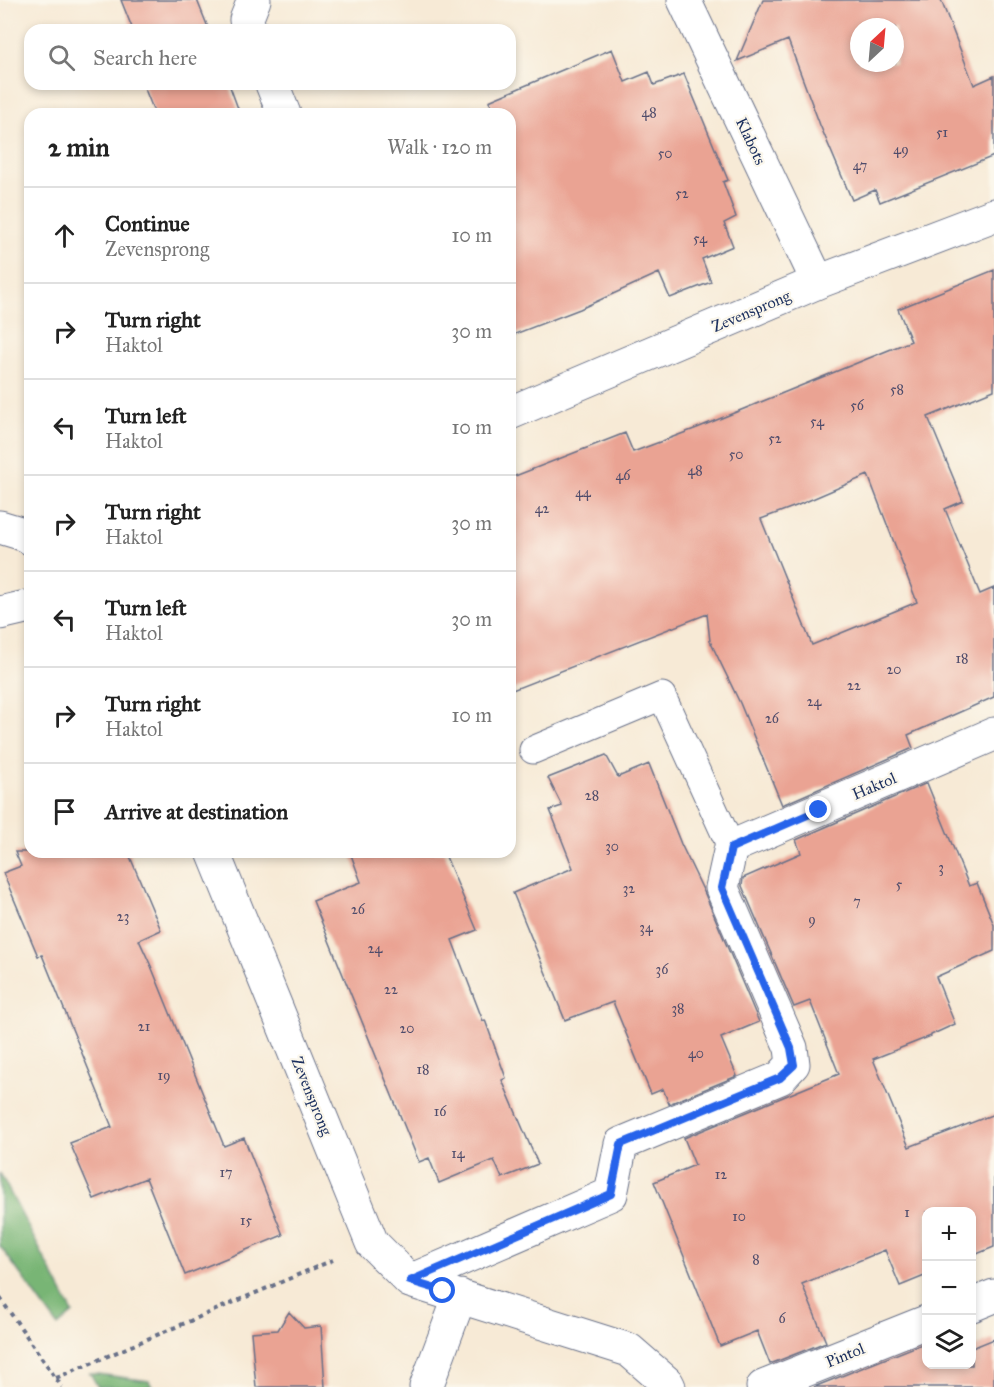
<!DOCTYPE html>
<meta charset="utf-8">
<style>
:root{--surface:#fff;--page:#f2f2f2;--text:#222;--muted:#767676;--line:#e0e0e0}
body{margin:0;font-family:"IM FELL Great Primer",serif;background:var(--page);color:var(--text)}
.controls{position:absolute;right:18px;bottom:18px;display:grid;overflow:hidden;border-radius:12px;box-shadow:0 3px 9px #0003}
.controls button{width:54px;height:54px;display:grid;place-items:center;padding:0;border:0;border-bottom:2px solid var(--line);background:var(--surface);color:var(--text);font:30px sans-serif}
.compass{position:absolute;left:850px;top:18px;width:54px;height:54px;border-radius:50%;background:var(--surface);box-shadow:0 3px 9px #0003;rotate:26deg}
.stop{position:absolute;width:18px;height:18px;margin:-14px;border:4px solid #2563eb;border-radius:50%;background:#fff}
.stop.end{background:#2563eb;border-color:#fff;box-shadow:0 2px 6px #0008}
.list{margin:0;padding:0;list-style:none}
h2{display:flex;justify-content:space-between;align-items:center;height:78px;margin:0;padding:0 24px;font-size:26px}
h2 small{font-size:20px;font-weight:400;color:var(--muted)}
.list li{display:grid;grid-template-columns:39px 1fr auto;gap:18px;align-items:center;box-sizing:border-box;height:96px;padding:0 24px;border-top:2px solid var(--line)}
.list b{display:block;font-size:22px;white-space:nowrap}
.list p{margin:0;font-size:20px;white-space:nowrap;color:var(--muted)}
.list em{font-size:20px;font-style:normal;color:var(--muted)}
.icon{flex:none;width:33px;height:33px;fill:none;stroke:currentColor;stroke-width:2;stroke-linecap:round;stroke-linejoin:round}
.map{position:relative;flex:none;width:994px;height:1387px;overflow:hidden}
.search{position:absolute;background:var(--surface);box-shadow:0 3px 9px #0003;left:24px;top:24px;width:492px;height:66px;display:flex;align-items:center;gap:15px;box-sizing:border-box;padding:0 21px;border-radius:18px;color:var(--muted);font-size:22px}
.panel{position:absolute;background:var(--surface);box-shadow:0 3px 9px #0003;left:24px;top:108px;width:492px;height:750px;border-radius:18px}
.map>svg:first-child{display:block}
</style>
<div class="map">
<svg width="994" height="1387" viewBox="0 0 994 1387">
<rect width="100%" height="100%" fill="#fbf7ec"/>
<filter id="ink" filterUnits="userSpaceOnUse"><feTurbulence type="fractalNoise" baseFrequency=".0167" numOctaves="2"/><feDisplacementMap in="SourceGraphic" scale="12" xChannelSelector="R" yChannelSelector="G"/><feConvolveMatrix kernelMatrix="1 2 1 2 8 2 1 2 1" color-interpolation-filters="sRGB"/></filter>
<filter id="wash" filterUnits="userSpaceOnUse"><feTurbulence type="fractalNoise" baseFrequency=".008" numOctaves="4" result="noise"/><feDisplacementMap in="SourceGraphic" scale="24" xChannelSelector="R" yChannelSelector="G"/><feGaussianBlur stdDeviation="1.35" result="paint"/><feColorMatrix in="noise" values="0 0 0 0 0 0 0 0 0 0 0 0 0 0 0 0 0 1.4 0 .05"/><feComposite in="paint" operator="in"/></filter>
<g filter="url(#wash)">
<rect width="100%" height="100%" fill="#f7ead6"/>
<path fill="#78b575" stroke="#4a726a" stroke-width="1.5" d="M 0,1173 L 73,1313 L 58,1326 L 0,1246 Z
M 90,1373 L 149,1381 L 152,1387 L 98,1387 Z"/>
<g id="blocks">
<path fill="#eaa393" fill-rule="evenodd" d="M 121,0 L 197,0 L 209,30 L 133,30 Z
M 763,0 L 941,0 L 974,85 L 994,76 L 994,156 L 880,202 L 875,190 L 852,200 L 820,125 L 788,40 L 737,61 ZM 859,27 L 895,27 L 895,63 L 859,63 Z
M 612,49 L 625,82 L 649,72 L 654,85 L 684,74 L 728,180 L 723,182 L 736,217 L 724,223 L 733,246 L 702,259 L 711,282 L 670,298 L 659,273 L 580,309 L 510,336 L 510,114 L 495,114 L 489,101 Z
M 143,84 L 229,84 L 240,114 L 155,114 Z
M 994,270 L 994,390 L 928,417 L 963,501 L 945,509 L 980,594 L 994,588 L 994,697 L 908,735 L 913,748 L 782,805 L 740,703 L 710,641 L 707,614 L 510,691 L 510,478 L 625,433 L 633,452 L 697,428 L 911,341 L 898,309 ZM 868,475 L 917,602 L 812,645 L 761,519 L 796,506 Z
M 606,755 L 618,777 L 649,764 L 681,844 L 705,894 L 759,1022 L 721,1038 L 737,1076 L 669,1104 L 663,1089 L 651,1094 L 613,1002 L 565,1020 L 513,893 L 573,868 L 550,810 L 562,806 L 548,778 Z
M 927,783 L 969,886 L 977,883 L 994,925 L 994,951 L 936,977 L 955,1024 L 931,1035 L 931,1036 L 873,1059 L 909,1147 L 994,1114 L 994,1247 L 972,1256 L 972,1212 L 927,1212 L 927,1275 L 900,1286 L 885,1250 L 802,1284 L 826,1342 L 770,1364 L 757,1331 L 720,1346 L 654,1182 L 695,1165 L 684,1138 L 839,1074 L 810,1001 L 794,1007 L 742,886 L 743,878 L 801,853 L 796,840 Z
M 15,852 L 128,852 L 161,930 L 139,940 L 151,966 L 224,1146 L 244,1138 L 283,1235 L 185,1275 L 146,1178 L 94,1199 L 70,1143 L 112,1127 L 42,955 L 38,956 L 3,873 L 21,866 Z
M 350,852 L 444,852 L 477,930 L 452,940 L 483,1021 L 485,1020 L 506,1078 L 502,1080 L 538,1164 L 502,1178 L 494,1160 L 439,1183 L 429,1158 L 419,1162 L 313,901 L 361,882 Z
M 289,1312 L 304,1328 L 321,1326 L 325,1387 L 256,1387 L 251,1332 L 278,1330 Z
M 994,1339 L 994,1387 L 814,1387 L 927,1342 L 927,1366 L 930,1365 L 972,1365 L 972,1348 Z"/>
</g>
</g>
<g filter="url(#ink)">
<use href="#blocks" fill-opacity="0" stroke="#687088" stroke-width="1.5"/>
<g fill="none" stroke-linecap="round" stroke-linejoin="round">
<defs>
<path id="service" d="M 533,750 L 662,696 L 731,847"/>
<path id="minor" d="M 684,0 L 818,282
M 250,30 L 246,20 L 254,0
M 272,84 L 284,114
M 510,413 L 818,282 L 994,215
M 0,527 L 20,533 L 30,538
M 0,613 L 30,606
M 213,852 L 372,1243 L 410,1281 L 629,1350 L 667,1383 L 669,1387
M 410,1281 L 611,1194 L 621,1144 L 780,1078 L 793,1064 L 791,1048 L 722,888 L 731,847 L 994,734
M 972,1305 L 994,1296
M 426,1387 L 460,1296
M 763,1387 L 926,1322"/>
</defs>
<use href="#service" stroke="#687088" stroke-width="29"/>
<use href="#minor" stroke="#687088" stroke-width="35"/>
<path stroke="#687088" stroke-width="4" stroke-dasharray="4.5 4.5" stroke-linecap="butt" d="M 0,1298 L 62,1387
M 56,1378 L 333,1260"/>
<use href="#service" stroke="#fff" stroke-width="27"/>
<use href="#minor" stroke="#fff" stroke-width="33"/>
</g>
</g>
<g fill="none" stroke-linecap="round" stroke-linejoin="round" filter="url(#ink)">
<path stroke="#2563eb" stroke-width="8" d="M 443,1291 L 410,1281 L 611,1194 L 621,1144 L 780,1078 L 794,1065 L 791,1048 L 722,888 L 731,848 L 819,810"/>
</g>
<g text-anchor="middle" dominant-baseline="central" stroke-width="4.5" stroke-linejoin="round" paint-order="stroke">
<g font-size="14" fill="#4f4c6b">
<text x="649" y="112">48</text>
<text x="942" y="132">51</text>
<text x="901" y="149">49</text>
<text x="665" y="153">50</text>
<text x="860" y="165">47</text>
<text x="682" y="193">52</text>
<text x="700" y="238">54</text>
<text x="897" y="389">58</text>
<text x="857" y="405">56</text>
<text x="817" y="421">54</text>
<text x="775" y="438">52</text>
<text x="736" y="454">50</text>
<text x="695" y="470">48</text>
<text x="623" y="475">46</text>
<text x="583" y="492">44</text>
<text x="542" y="508">42</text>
<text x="962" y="658">18</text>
<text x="894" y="669">20</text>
<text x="854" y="685">22</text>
<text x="814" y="701">24</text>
<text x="772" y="718">26</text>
<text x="592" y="795">28</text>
<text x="612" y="846">30</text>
<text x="941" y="867">3</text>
<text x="899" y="884">5</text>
<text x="629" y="888">32</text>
<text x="857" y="901">7</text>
<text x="358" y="909">26</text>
<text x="123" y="916">23</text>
<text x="812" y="919">9</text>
<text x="646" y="927">34</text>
<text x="375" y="948">24</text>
<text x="662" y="969">36</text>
<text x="391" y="989">22</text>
<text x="678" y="1008">38</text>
<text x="144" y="1026">21</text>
<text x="407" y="1028">20</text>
<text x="696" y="1053">40</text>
<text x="423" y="1069">18</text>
<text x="164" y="1075">19</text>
<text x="440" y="1111">16</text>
<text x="458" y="1153">14</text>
<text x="226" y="1172">17</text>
<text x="721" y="1174">12</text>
<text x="907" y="1212">1</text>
<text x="739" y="1216">10</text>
<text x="246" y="1220">15</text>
<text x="756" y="1259">8</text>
<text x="782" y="1318">6</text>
</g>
<g font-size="16" fill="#1b2f5e" stroke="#fbf7ec">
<text transform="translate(751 141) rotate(65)">Klabots</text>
<text transform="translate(751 311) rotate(-23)">Zevensprong</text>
<text transform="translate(874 786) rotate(-23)">Haktol</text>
<text transform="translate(312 1096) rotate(68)">Zevensprong</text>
<text transform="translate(845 1355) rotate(-22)">Pintol</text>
</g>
</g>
</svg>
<div class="controls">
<button>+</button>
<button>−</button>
<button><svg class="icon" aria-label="layers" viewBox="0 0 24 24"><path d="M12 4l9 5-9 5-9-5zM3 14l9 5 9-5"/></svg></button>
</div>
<svg class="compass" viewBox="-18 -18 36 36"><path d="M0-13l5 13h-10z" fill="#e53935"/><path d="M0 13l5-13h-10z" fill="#767676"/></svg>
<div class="stop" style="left:443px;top:1291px"></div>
<div class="stop end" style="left:819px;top:810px"></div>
<div class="search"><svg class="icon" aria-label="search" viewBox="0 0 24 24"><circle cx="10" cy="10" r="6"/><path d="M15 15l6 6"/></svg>Search here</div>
<section class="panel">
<h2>2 min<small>Walk · 120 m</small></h2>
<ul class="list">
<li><svg class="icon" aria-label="ahead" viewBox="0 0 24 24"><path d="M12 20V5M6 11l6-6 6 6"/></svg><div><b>Continue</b><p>Zevensprong</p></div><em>10 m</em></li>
<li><svg class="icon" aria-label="right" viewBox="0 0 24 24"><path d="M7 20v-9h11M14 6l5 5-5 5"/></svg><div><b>Turn right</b><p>Haktol</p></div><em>30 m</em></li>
<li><svg class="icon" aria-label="left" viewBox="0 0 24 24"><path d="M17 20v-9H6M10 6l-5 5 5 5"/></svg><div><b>Turn left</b><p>Haktol</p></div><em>10 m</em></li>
<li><svg class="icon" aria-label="right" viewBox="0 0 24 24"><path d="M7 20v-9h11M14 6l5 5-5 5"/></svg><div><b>Turn right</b><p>Haktol</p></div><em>30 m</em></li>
<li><svg class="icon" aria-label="left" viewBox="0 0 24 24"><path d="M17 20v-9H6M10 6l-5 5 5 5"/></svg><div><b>Turn left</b><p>Haktol</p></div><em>30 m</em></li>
<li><svg class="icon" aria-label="right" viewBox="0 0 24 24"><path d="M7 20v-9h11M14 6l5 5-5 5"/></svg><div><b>Turn right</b><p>Haktol</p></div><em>10 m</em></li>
<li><svg class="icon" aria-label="arrive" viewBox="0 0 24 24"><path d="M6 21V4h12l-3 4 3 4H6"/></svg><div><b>Arrive at destination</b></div></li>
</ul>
</section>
</div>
